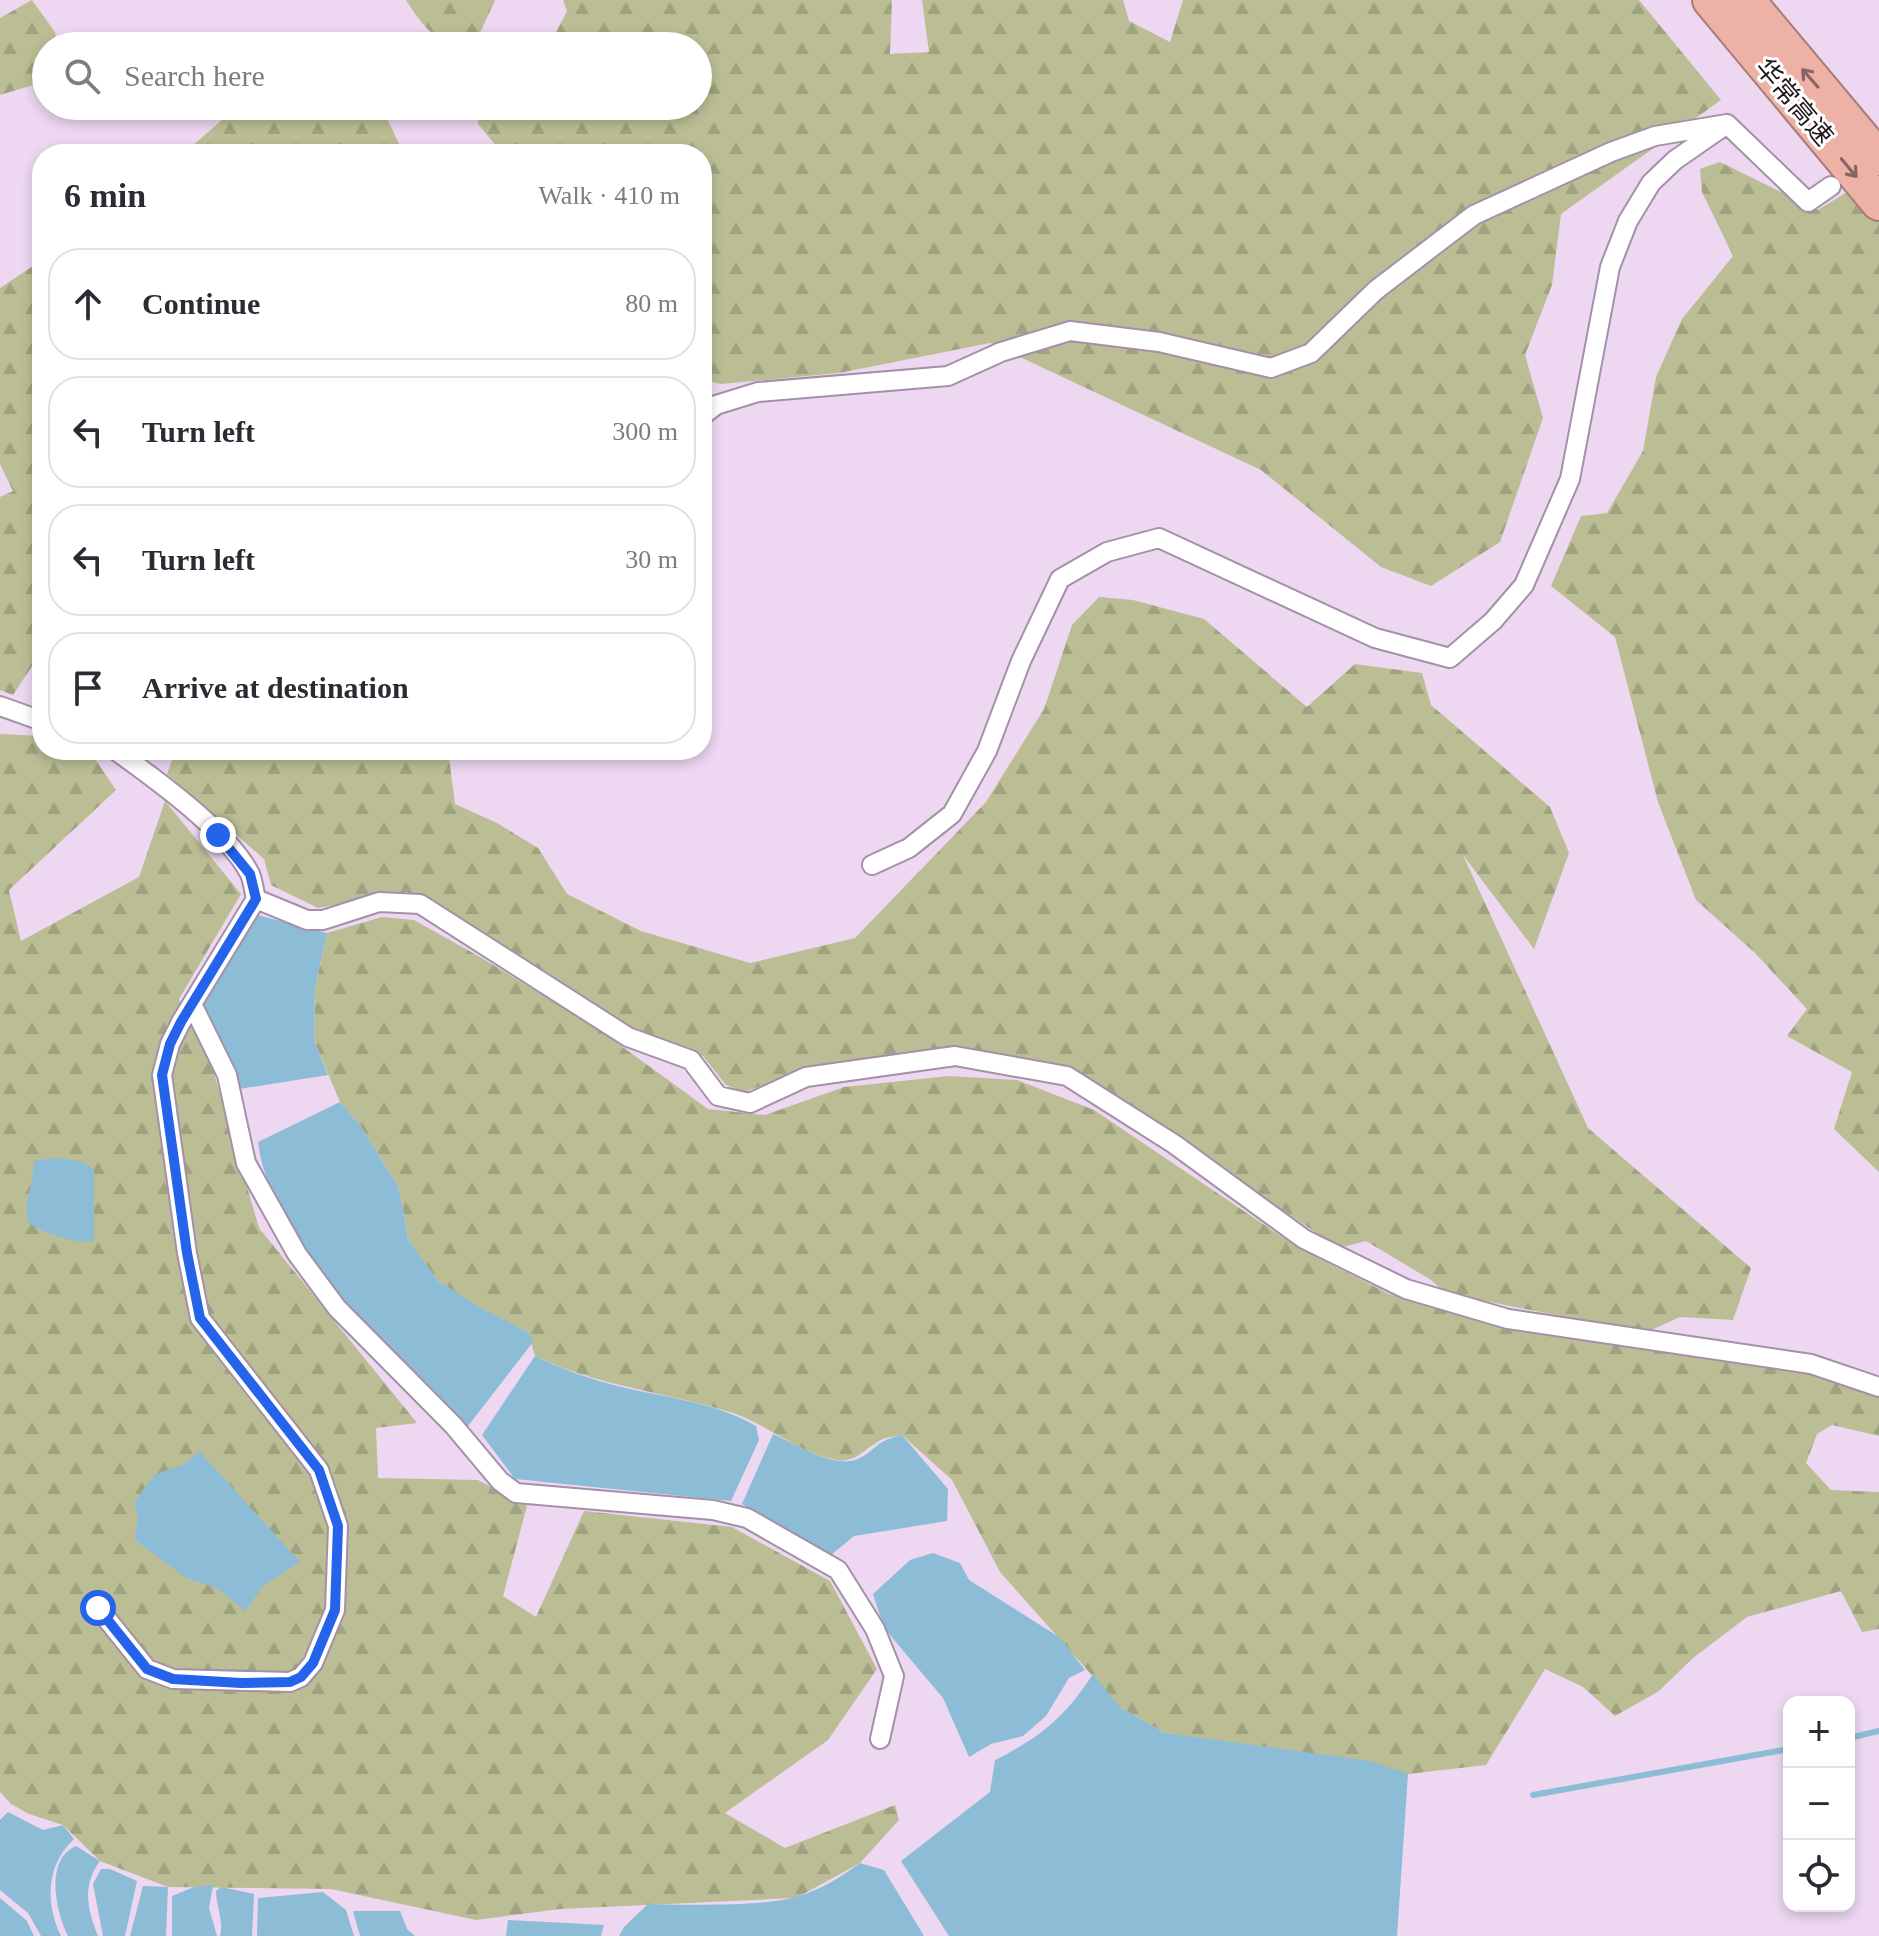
<!DOCTYPE html>
<meta charset="utf-8">
<style>
:root{--surface:#fff;--page:#f7f7f7;--text:#2b2b33;--muted:#7c7c81;--line:#e1e1e2}
body{margin:0;font-family:"Times New Roman","Noto Sans SC",serif;background:var(--page);color:var(--text)}
.controls{position:absolute;right:24px;bottom:24px;display:grid;overflow:hidden;border-radius:16px;box-shadow:0 4px 12px #0003}
.controls button{width:72px;height:72px;display:grid;place-items:center;padding:0;border:0;border-bottom:2px solid var(--line);background:var(--surface);color:var(--text);font:40px sans-serif}
.stop{position:absolute;width:24px;height:24px;margin:-18px;border:6px solid #2563eb;border-radius:50%;background:#fff}
.stop.end{background:#2563eb;border-color:#fff;box-shadow:0 2px 8px #0008}
.list{margin:0;padding:0;list-style:none}
h2{display:flex;justify-content:space-between;align-items:center;height:104px;margin:0;padding:0 32px;font-size:34px}
h2 small{font-size:26px;font-weight:400;color:var(--muted)}
.list li{display:grid;grid-template-columns:52px 1fr auto;gap:24px;align-items:center;box-sizing:border-box;height:112px;margin:0 16px 16px;padding:0 16px;border:2px solid var(--line);border-radius:32px}
.list b{display:block;font-size:30px;white-space:nowrap}
.list em{font-size:26px;font-style:normal;color:var(--muted)}
.icon{flex:none;width:44px;height:44px;fill:none;stroke:currentColor;stroke-width:2;stroke-linecap:round;stroke-linejoin:round}
.map{position:relative;flex:none;width:1879px;height:1936px;overflow:hidden}
.search{position:absolute;background:var(--surface);box-shadow:0 4px 12px #0003;left:32px;top:32px;width:680px;height:88px;display:flex;align-items:center;gap:20px;box-sizing:border-box;padding:0 28px;border-radius:44px;color:var(--muted);font-size:30px}
.panel{position:absolute;background:var(--surface);box-shadow:0 4px 12px #0003;left:32px;top:144px;width:680px;height:616px;border-radius:32px}
.map>svg:first-child{display:block}
</style>
<div class="map">
<svg width="1879" height="1936" viewBox="0 0 1879 1936">
<defs>
<pattern id="forest-firs" width="22" height="20" patternUnits="userSpaceOnUse" patternTransform="scale(2)"><rect width="22" height="20" fill="#bbbe94"/><path d="M5 1l3.5 6h-7zM16 11l3.5 6h-7z" fill="#a0a37f"/></pattern>
</defs>
<rect width="100%" height="100%" fill="#edd7f1"/>
<path fill="url(#forest-firs)" d="M 32,0 L 55,32 L 57,46 L 46,46 L 46,81 L 0,95 L 0,18 Z
M 406,0 L 495,0 L 474,46 C 438,46 425,30 406,0 Z
M 563,0 L 892,0 L 890,54 L 929,52 L 922,0 L 1123,0 L 1129,21 L 1170,42 L 1183,0 L 1639,0 L 1721,100 L 1561,214 L 1552,285 L 1525,355 L 1543,418 L 1500,542 L 1431,586 L 1381,567 L 1261,470 L 990,343 L 839,373 L 721,384 L 702,380 L 702,154 L 503,154 L 478,124 L 479,106 L 698,106 L 698,46 L 549,46 L 567,11 Z
M 238,106 L 381,106 L 404,154 L 183,154 Z
M 1720,162 L 1818,210 L 1879,172 L 1879,1172 L 1834,1129 L 1852,1072 L 1787,1036 L 1807,1009 L 1754,952 L 1696,900 L 1658,802 L 1615,637 L 1551,586 L 1581,516 L 1607,513 L 1643,451 L 1656,377 L 1682,319 L 1733,256 L 1702,192 L 1700,169 Z
M 42,260 L 42,651 L 13,695 L 0,690 L 0,497 L 13,491 L 0,464 L 0,288 Z
M 1099,597 L 1133,600 L 1204,619 L 1307,707 L 1355,664 L 1422,673 L 1431,705 L 1550,807 L 1569,853 L 1534,949 L 1463,855 L 1588,1128 L 1751,1268 L 1733,1320 L 1680,1317 L 1645,1333 L 1445,1293 L 1431,1280 L 1366,1241 L 1339,1248 L 1077,1071 L 953,1047 L 808,1069 L 744,1092 L 726,1085 L 703,1056 L 637,1031 L 482,934 L 407,892 L 318,908 L 271,885 L 264,859 L 167,774 L 176,750 L 448,750 L 455,804 L 497,823 L 538,848 L 567,894 L 641,931 L 750,963 L 855,938 L 986,802 L 1044,709 L 1072,625 Z
M 0,734 L 42,736 L 42,750 L 89,750 L 116,790 L 9,890 L 21,941 L 139,877 L 165,801 L 241,894 L 179,999 L 214,1073 L 259,1228 L 417,1423 L 376,1428 L 378,1478 L 478,1480 L 527,1506 L 503,1596 L 536,1617 L 584,1511 L 732,1527 L 830,1581 L 877,1669 L 828,1740 L 725,1813 L 785,1848 L 895,1805 L 899,1820 L 860,1863 L 796,1898 L 560,1909 L 476,1920 L 331,1889 L 168,1887 L 100,1861 L 63,1825 L 29,1814 L 11,1804 L 0,1792 Z
M 382,917 L 414,920 L 480,957 L 591,1024 L 708,1109 L 765,1115 L 844,1087 L 949,1076 L 1017,1080 L 1094,1110 L 1300,1249 L 1389,1294 L 1515,1328 L 1808,1372 L 1872,1393 L 1879,1398 L 1879,1436 L 1832,1425 L 1817,1434 L 1806,1463 L 1831,1490 L 1879,1492 L 1879,1629 L 1862,1632 L 1841,1591 L 1747,1617 L 1693,1658 L 1659,1691 L 1615,1716 L 1583,1687 L 1545,1669 L 1486,1765 L 1408,1774 L 1165,1733 L 1121,1708 L 1000,1572 L 952,1480 L 902,1435 C 895,1437 885,1437 879,1441 C 863,1450 856,1463 836,1460 C 797,1453 766,1423 730,1412 C 665,1392 597,1386 535,1356 L 528,1332 L 476,1306 L 438,1281 L 408,1239 L 399,1188 L 360,1125 L 340,1102 L 314,1041 L 315,988 L 327,933 Z"/>
<path fill="#8dbcd7" d="M 253,914 L 327,933 L 315,988 L 314,1041 L 328,1075 L 239,1089 L 198,1008 Z
M 340,1102 L 360,1125 L 399,1188 L 408,1239 L 438,1281 L 479,1307 L 528,1332 L 533,1342 L 468,1426 C 397,1367 268,1235 258,1142 Z
M 61,1158 L 83,1162 L 94,1170 L 94,1241 C 74,1244 45,1234 29,1223 L 26,1211 L 35,1160 Z
M 535,1356 C 562,1369 589,1379 618,1386 C 665,1398 713,1401 756,1426 L 759,1440 L 731,1501 L 515,1479 L 482,1435 Z
M 773,1434 C 796,1444 833,1469 858,1459 C 877,1450 874,1441 902,1435 L 948,1489 L 947,1521 L 854,1536 L 831,1555 L 742,1504 Z
M 199,1451 L 300,1562 L 263,1586 L 245,1611 L 217,1588 L 186,1578 L 135,1540 L 138,1516 L 134,1503 L 154,1475 L 185,1464 Z
M 933,1553 L 960,1563 L 969,1580 L 1059,1637 L 1085,1670 L 1069,1678 L 1046,1716 L 1023,1736 L 991,1744 L 969,1757 L 943,1698 L 884,1628 L 873,1594 L 910,1560 Z
M 1093,1674 L 1121,1708 L 1165,1733 L 1370,1761 L 1408,1774 L 1397,1936 L 949,1936 L 901,1861 L 990,1792 L 995,1760 C 1041,1737 1065,1717 1093,1674 Z
M 8,1812 L 43,1830 L 63,1825 L 74,1839 C 46,1865 45,1903 61,1936 L 41,1936 L 28,1913 L 0,1890 L 0,1820 Z
M 76,1846 L 100,1861 C 82,1885 87,1909 98,1936 L 68,1936 C 56,1912 44,1860 76,1846 Z
M 860,1863 L 884,1870 L 924,1936 L 619,1936 L 624,1927 L 648,1904 C 684,1905 767,1907 799,1896 C 822,1889 841,1877 860,1863 Z
M 101,1869 L 110,1869 L 137,1881 L 125,1936 L 103,1936 L 93,1884 Z
M 213,1885 L 209,1908 L 217,1936 L 172,1936 L 172,1896 L 194,1887 Z
M 143,1886 L 168,1887 L 166,1936 L 130,1936 Z
M 221,1887 L 254,1894 L 252,1936 L 220,1936 C 224,1922 216,1905 216,1891 Z
M 323,1892 L 346,1910 L 354,1936 L 257,1936 L 258,1898 Z
M 0,1898 L 27,1921 L 34,1936 L 0,1936 Z
M 353,1911 L 400,1911 L 407,1929 L 415,1936 L 360,1936 Z
M 508,1920 L 604,1925 L 601,1936 L 506,1936 Z"/>
<g fill="none" stroke-linecap="round" stroke-linejoin="round">
<path stroke="#8dbcd7" stroke-width="6" d="M 1849,1738 L 1879,1731
M 1533,1795 L 1789,1749"/>
<defs>
<path id="street" d="M 702,416 L 716,405 L 758,392 L 948,376 L 1001,352 L 1070,331 L 1159,342 L 1271,368 L 1311,353 L 1376,290 L 1474,215 L 1611,152 L 1655,136 L 1727,124 L 1808,202 L 1831,186
M 0,706 L 42,721
M 872,865 L 909,848 L 952,814 L 987,751 L 1021,661 L 1060,579 L 1107,552 L 1159,538 L 1375,638 L 1450,658 L 1493,621 L 1524,585 L 1570,479 L 1610,267 L 1628,221 L 1651,183 L 1675,160 L 1727,124
M 256,899 L 307,920 L 323,920 L 379,902 L 420,904 L 628,1037 L 691,1060 L 718,1096 L 750,1103 L 806,1077 L 955,1056 L 1067,1076 L 1174,1144 L 1304,1239 L 1406,1289 L 1508,1319 L 1811,1364 L 1879,1387
M 192,1004 L 227,1075 L 246,1163 L 297,1254 L 337,1308 L 453,1425 L 500,1481 L 516,1493 L 713,1510 L 747,1518 L 838,1570 L 875,1629 L 894,1676 L 880,1739
M 98,1608 L 147,1669 L 173,1679 L 290,1682 L 301,1677 L 313,1663 L 335,1610 L 338,1526 L 319,1470 L 200,1318 L 187,1253 L 162,1075 L 170,1044 L 181,1022 L 256,899 C 254,891 253,881 250,874 C 228,831 154,778 115,750"/>
<path id="highway" d="M 1710,0 L 1879,203
M 1747,0 L 1879,158"/>
</defs>
<use href="#street" stroke="#a490a8" stroke-width="22"/>
<use href="#highway" stroke="#a57c77" stroke-width="38"/>
<use href="#street" stroke="#fff" stroke-width="18"/>
<use href="#highway" stroke="#edb2a5" stroke-width="34"/>
</g>
<defs><path id="oneway-shaft" d="M-6 0H5M1.5-3L5.5 0L1.5 3" fill="none" stroke-width="1.6" stroke-linecap="round" stroke-linejoin="round" transform="scale(2)"/></defs>
<g stroke="#866563">
<use href="#oneway-shaft" transform="translate(1810 78) rotate(-131)"/>
<use href="#oneway-shaft" transform="translate(1849 168) rotate(50)"/>
</g>
<g fill="none" stroke-linecap="round" stroke-linejoin="round">
<path stroke="#2563eb" stroke-width="10" d="M 98,1608 L 147,1669 L 173,1679 L 241,1683 L 290,1682 L 301,1677 L 313,1663 L 335,1610 L 338,1526 L 319,1470 L 200,1318 L 187,1253 L 162,1075 L 170,1044 L 181,1022 L 256,899 L 250,874 L 218,835"/>
</g>
<g text-anchor="middle" dominant-baseline="central" stroke-width="6" stroke-linejoin="round" paint-order="stroke">
<g font-size="26" fill="#1f1821" stroke="#fff">
<text transform="translate(1794 102) rotate(50)">华常高速</text>
</g>
</g>
</svg>
<div class="controls">
<button>+</button>
<button>−</button>
<button><svg class="icon" aria-label="locate" viewBox="0 0 24 24"><circle cx="12" cy="12" r="6"/><path d="M12 2v4M12 18v4M2 12h4M18 12h4"/></svg></button>
</div>
<div class="stop" style="left:98px;top:1608px"></div>
<div class="stop end" style="left:218px;top:835px"></div>
<div class="search"><svg class="icon" aria-label="search" viewBox="0 0 24 24"><circle cx="10" cy="10" r="6"/><path d="M15 15l6 6"/></svg>Search here</div>
<section class="panel">
<h2>6 min<small>Walk · 410 m</small></h2>
<ul class="list">
<li><svg class="icon" aria-label="ahead" viewBox="0 0 24 24"><path d="M12 20V5M6 11l6-6 6 6"/></svg><div><b>Continue</b></div><em>80 m</em></li>
<li><svg class="icon" aria-label="left" viewBox="0 0 24 24"><path d="M17 20v-9H6M10 6l-5 5 5 5"/></svg><div><b>Turn left</b></div><em>300 m</em></li>
<li><svg class="icon" aria-label="left" viewBox="0 0 24 24"><path d="M17 20v-9H6M10 6l-5 5 5 5"/></svg><div><b>Turn left</b></div><em>30 m</em></li>
<li><svg class="icon" aria-label="arrive" viewBox="0 0 24 24"><path d="M6 21V4h12l-3 4 3 4H6"/></svg><div><b>Arrive at destination</b></div></li>
</ul>
</section>
</div>
